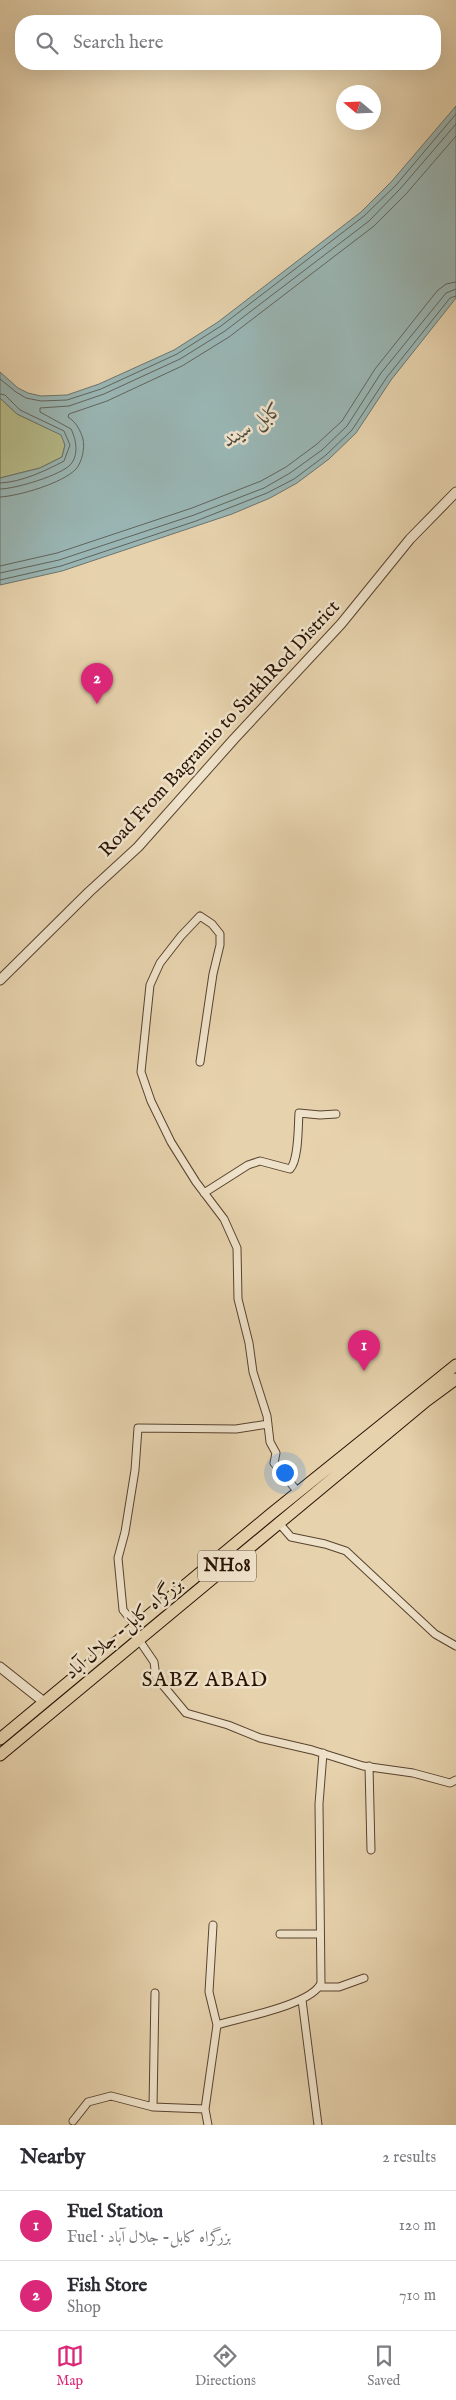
<!DOCTYPE html>
<meta charset="utf-8">
<style>
:root{--surface:#fff;--page:#f7f7f7;--text:#2b2b33;--muted:#7c7c81;--line:#e1e1e2;--accent:#db2777}
body{margin:0;font-family:"IM FELL English",Amiri,serif;background:var(--page);color:var(--text)}
.compass{position:absolute;left:336px;top:85px;width:45px;height:45px;border-radius:50%;background:var(--surface);box-shadow:0 5px 20px #0002;rotate:289deg}
.you{position:absolute;left:284px;top:1472px;width:18px;height:18px;margin:-12px;border:4px solid #fff;border-radius:50%;background:#1a73e8;box-shadow:0 0 0 8px #1a73e833}
.badge{display:grid;place-items:center;width:32px;height:32px;border-radius:50%;background:var(--accent);color:#fff;font-size:16px;font-weight:700}
.pin{position:absolute;translate:-50% -41px;filter:drop-shadow(0 1px 2px #0008)}
.pin::after{content:'';position:absolute;top:26px;width:18px;height:15px;background:inherit;clip-path:polygon(0 0,100% 0,50% 100%)}
.list{margin:0;padding:0;list-style:none}
h2{display:flex;justify-content:space-between;align-items:center;height:65px;margin:0;padding:0 20px;font-size:21px}
h2 small{font-size:16px;font-weight:400;color:var(--muted)}
.list li{display:grid;grid-template-columns:32px 1fr auto;gap:15px;align-items:center;box-sizing:border-box;height:70px;padding:0 20px;border-top:1px solid var(--line)}
.list b{display:block;font-size:19px;white-space:nowrap}
.list p{margin:0;font-size:16px;white-space:nowrap;color:var(--muted)}
.list em{font-size:16px;font-style:normal;color:var(--muted)}
.icon{flex:none;width:28px;height:28px;fill:none;stroke:currentColor;stroke-width:2;stroke-linecap:round;stroke-linejoin:round}
.map{position:relative;flex:none;width:456px;height:2125px;overflow:hidden}
.search{position:absolute;background:var(--surface);box-shadow:0 5px 20px #0002;left:15px;right:15px;top:15px;height:55px;display:flex;align-items:center;gap:12px;box-sizing:border-box;padding:0 18px;border-radius:20px;color:var(--muted);font-size:19px}
.sheet{height:205px;background:var(--surface)}
nav{display:flex;justify-content:space-around;align-items:center;box-sizing:border-box;height:70px;border-top:1px solid var(--line);background:var(--surface);font-size:14px;color:var(--muted)}
nav a{display:grid;justify-items:center;gap:2px}
nav .on{color:var(--accent)}
.map>svg:first-child{display:block}
</style>
<div class="map">
<svg width="456" height="2125" viewBox="0 0 456 2125">
<rect width="100%" height="100%" fill="#e6d2ad"/>
<filter id="stains"><feTurbulence type="fractalNoise" baseFrequency=".004" numOctaves="4"/><feColorMatrix values="0 0 0 0 .2 0 0 0 0 .09 0 0 0 0 .02 0 0 0 .5 -.17"/></filter>
<radialGradient id="worn" r=".72"><stop offset=".6" stop-color="#630" stop-opacity="0"/><stop offset="1" stop-color="#630" stop-opacity=".3"/></radialGradient>
<path fill="#b6bb89" stroke="#706746" d="M 0,398 L 17,414 L 62,435 L 65,445 L 62,457 L 40,468 L 0,478 Z"/>
<path fill="#99b5b3" stroke="#6c746d" d="M 456,106 L 456,298 L 391,380 L 356,433 L 329,459 L 297,483 L 270,498 L 232,514 L 62,571 L 0,585 L 0,478 L 40,468 L 62,457 L 65,445 L 61,435 L 17,414 L 0,398 L 0,372 L 18,388 L 28,393 L 41,396 L 67,395 L 99,384 L 174,350 L 218,322 L 361,212 L 392,181 Z"/>
<g fill="none" stroke-linecap="round" stroke-linejoin="round">
<path stroke="#61645c" stroke-width="1" d="M 0,379 L 16,392 L 26,398 L 41,401 L 67,400 L 101,389 L 177,354 L 221,326 L 364,216 L 396,185 L 456,114
M 0,394 L 5,395 L 20,410 L 64,431 L 70,445 L 64,461 C 45,471 22,482 0,483
M 0,489 C 15,489 62,475 71,464 C 79,454 76,439 71,429 L 40,412 L 40,408 L 69,406 L 104,394 L 180,359 L 225,331 L 369,221 L 400,189 L 456,124
M 0,497 C 19,496 63,483 76,469 C 82,462 85,448 83,439 C 80,430 77,423 68,417 L 69,414 L 107,401 L 182,366 L 229,337 L 374,226 L 406,194 L 456,136
M 0,566 L 57,553 L 192,508 L 261,481 L 286,467 L 317,444 L 342,421 L 375,369 L 437,291 L 446,284 L 456,282
M 0,573 L 59,560 L 194,515 L 264,488 L 290,473 L 322,450 L 347,426 L 381,373 L 446,293 L 456,289
M 0,580 L 61,566 L 196,521 L 267,493 L 294,479 L 326,455 L 352,430 L 387,377 L 450,298 L 456,296"/>
<defs>
<path id="minor" d="M 200,1062 L 213,974 L 220,945 L 220,934 L 212,924 L 200,916 L 181,936 L 160,963 L 150,985 L 141,1072 L 151,1101 L 171,1142 L 196,1182 L 224,1219 L 237,1248 L 238,1299 L 249,1343 L 253,1372 L 267,1416 L 270,1442 L 276,1453 L 274,1463 L 298,1492
M 204,1193 L 248,1165 L 260,1161 L 290,1169 C 299,1160 298,1125 299,1113 L 320,1115 L 336,1114
M 278,1522 L 291,1537 L 325,1544 L 346,1551 L 435,1634 L 456,1646
M 136,1626 L 123,1610 L 118,1558 L 125,1532 L 135,1470 L 138,1428 L 236,1429 L 268,1424
M 139,1640 L 154,1662 L 156,1677 L 186,1713 L 228,1725 L 260,1738 L 312,1750 L 363,1766 L 413,1773 L 450,1783 L 456,1780
M 369,1766 L 371,1850
M 213,1925 L 209,1992 L 217,2025
M 280,1934 L 319,1934
M 319,1987 L 339,1987 L 364,1978
M 302,2000 L 318,2125
M 153,2107 L 155,1993
M 73,2121 L 88,2102 L 111,2096 L 153,2107 L 205,2109
M 208,2125 L 205,2109 L 217,2025 C 239,2018 312,2005 321,1983 L 319,1804 L 323,1753"/>
<path id="tertiary" d="M 0,980 L 89,892 L 138,847 L 234,739 L 341,624 L 410,539 L 456,492
M 0,1667 L 44,1702"/>
<path id="trunk" d="M 0,1739 L 271,1514 L 456,1365
M 0,1755 L 426,1401 L 456,1379"/>
</defs>
<use href="#minor" stroke="#58432e" stroke-width="9"/>
<use href="#tertiary" stroke="#58432e" stroke-width="11"/>
<use href="#trunk" stroke="#291304" stroke-width="13"/>
<use href="#minor" stroke="#efe2ca" stroke-width="7"/>
<use href="#tertiary" stroke="#efe2ca" stroke-width="9"/>
<use href="#trunk" stroke="#e6d2ad" stroke-width="11"/>
</g>
<g text-anchor="middle" dominant-baseline="central" stroke-width="5" stroke-linejoin="round" paint-order="stroke">
<rect fill="#efe2ca" stroke="#64513f" stroke-width="1" x="198" y="1550.5" width="58" height="31" rx="4"/>
<g font-size="18" font-weight="bold" fill="#291304">
<text x="227" y="1566">NH08</text>
</g>
<g font-size="19" fill="#291304" stroke="#efe2ca">
<text transform="translate(220 729) rotate(-47)">Road From Bagramio to SurkhRod District</text>
<text transform="translate(124 1629) rotate(-40)">بزرگراه کابل- جلال آباد</text>
</g>
<g font-size="20" font-style="italic" fill="#504c41" stroke="#efe2ca">
<text transform="translate(253 425) rotate(-32)">کابل سيند</text>
</g>
<g font-size="21" letter-spacing="1" fill="#291304" stroke="#efe2ca">
<text x="205" y="1680">SABZ ABAD</text>
</g>
</g>
<rect width="100%" height="100%" filter="url(#stains)"/>
<rect width="100%" height="100%" fill="url(#worn)"/>
</svg>
<svg class="compass" viewBox="-18 -18 36 36"><path d="M0-13l5 13h-10z" fill="#e53935"/><path d="M0 13l5-13h-10z" fill="#7c7c81"/></svg>
<div class="you"></div>
<div class="pin badge" style="left:364px;top:1371px">1</div>
<div class="pin badge" style="left:97px;top:704px">2</div>
<div class="search"><svg class="icon" aria-label="search" viewBox="0 0 24 24"><circle cx="10" cy="10" r="6"/><path d="M15 15l6 6"/></svg>Search here</div>
</div>
<section class="sheet">
<h2>Nearby<small>2 results</small></h2>
<ul class="list">
<li><span class="badge">1</span><div><b>Fuel Station</b><p>Fuel · بزرگراه کابل- جلال آباد</p></div><em>120 m</em></li>
<li><span class="badge">2</span><div><b>Fish Store</b><p>Shop</p></div><em>710 m</em></li>
</ul>
</section>
<nav>
<a class="on"><svg class="icon" aria-label="map" viewBox="0 0 24 24"><path d="M3 6l6-2 6 2 6-2v14l-6 2-6-2-6 2zM9 4v14M15 6v14"/></svg>Map</a>
<a><svg class="icon" aria-label="directions" viewBox="0 0 24 24"><path d="M12 3l9 9-9 9-9-9zM9 14v-3h6M13 9l2 2-2 2"/></svg>Directions</a>
<a><svg class="icon" aria-label="saved" viewBox="0 0 24 24"><path d="M7 4h10v16l-5-4-5 4z"/></svg>Saved</a>
</nav>
